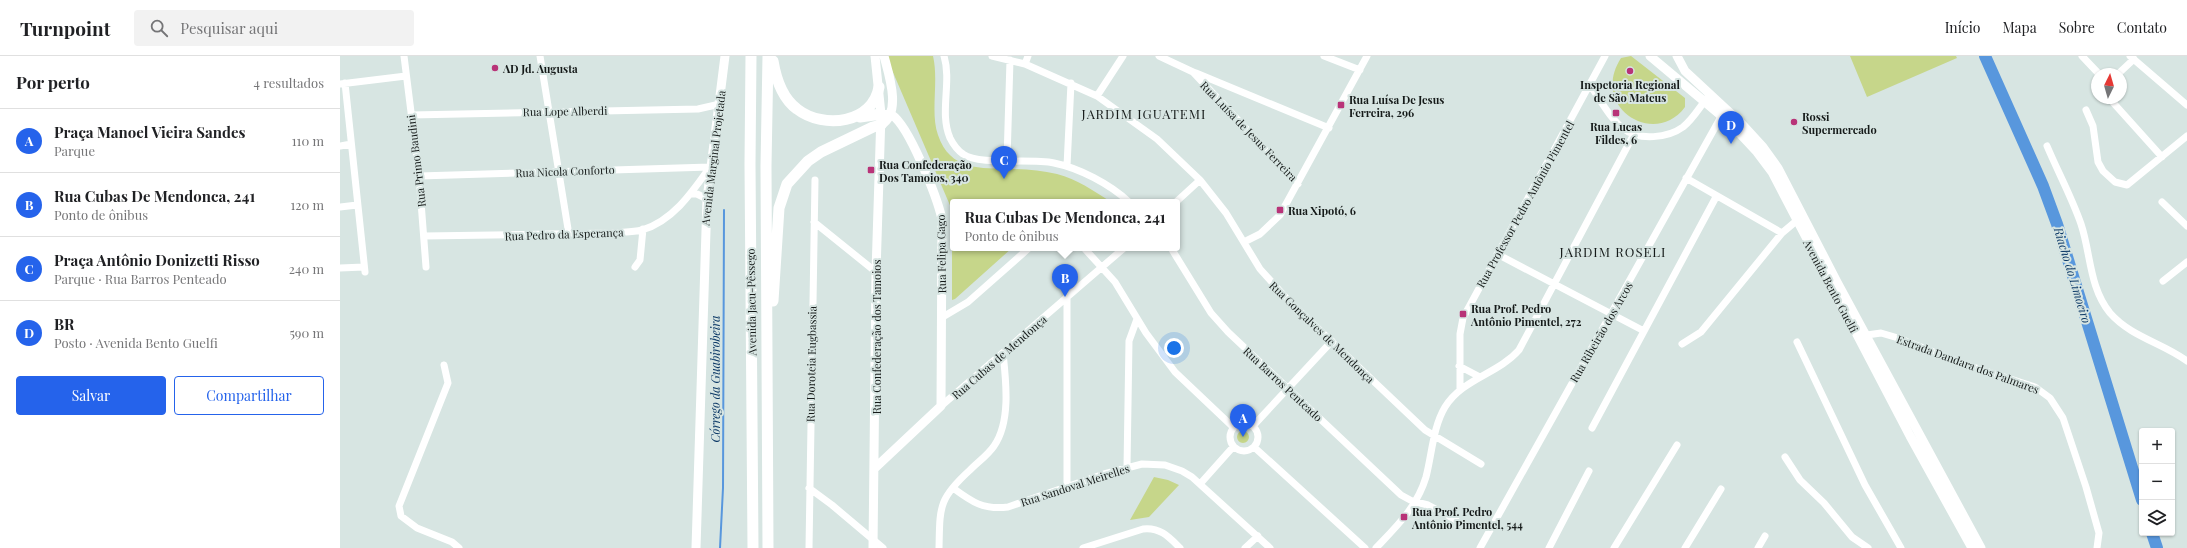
<!DOCTYPE html>
<html lang="pt">
<meta charset="utf-8">
<style>
:root{--surface:#fff;--page:#f2f2f2;--text:#202124;--muted:#757577;--line:#e0e0e0;--accent:#2563eb}
body{margin:0;font-family:"Playfair Display",serif;background:var(--page);color:var(--text)}
.controls{position:absolute;right:12px;bottom:12px;display:grid;overflow:hidden;border-radius:4px;box-shadow:0 1px 3px #0004}
.controls button{width:36px;height:36px;display:grid;place-items:center;padding:0;border:0;border-bottom:1px solid var(--line);background:var(--surface);color:var(--text);font:20px sans-serif}
.compass{position:absolute;left:1751px;top:12px;width:36px;height:36px;border-radius:50%;background:var(--surface);box-shadow:0 1px 3px #0004;rotate:5deg}
.you{position:absolute;left:834px;top:292px;width:14px;height:14px;margin:-10px;border:3px solid #fff;border-radius:50%;background:#1a73e8;box-shadow:0 0 0 6px #1a73e833}
.badge{display:grid;place-items:center;width:26px;height:26px;border-radius:50%;background:var(--accent);color:#fff;font-size:13px;font-weight:700}
.pin{position:absolute;translate:-50% -33px;filter:drop-shadow(0 1px 2px #0008)}
.pin::after{content:'';position:absolute;top:21px;width:14px;height:12px;background:inherit;clip-path:polygon(0 0,100% 0,50% 100%)}
.popup{position:absolute;left:610px;top:143px;width:230px;height:52px;box-sizing:border-box;display:grid;place-content:center;border-radius:4px;background:var(--surface);filter:drop-shadow(0 1px 3px #0005);font-size:13px;white-space:nowrap;color:var(--muted)}
.popup b{font-size:15px;color:var(--text)}
.popup::after{content:'';position:absolute;left:50%;top:100%;margin-left:-8px;border:8px solid transparent;border-top-color:var(--surface)}
.list{margin:0;padding:0;list-style:none}
h2{display:flex;justify-content:space-between;align-items:center;height:52px;margin:0;padding:0 16px;font-size:17px}
h2 small{font-size:13px;font-weight:400;color:var(--muted)}
.list li{display:grid;grid-template-columns:26px 1fr auto;gap:12px;align-items:center;box-sizing:border-box;height:64px;padding:0 16px;border-top:1px solid var(--line)}
.list b{display:block;font-size:15px;white-space:nowrap}
.list p{margin:0;font-size:13px;white-space:nowrap;color:var(--muted)}
.list em{font-size:13px;font-style:normal;color:var(--muted)}
.actions{display:flex;gap:8px;padding:12px 16px}
.actions a{flex:1;padding:9px 0;border:1px solid var(--accent);border-radius:4px;text-align:center;font-size:14px;color:var(--accent)}
.actions .main{background:var(--accent);color:#fff}
.icon{flex:none;width:22px;height:22px;fill:none;stroke:currentColor;stroke-width:2;stroke-linecap:round;stroke-linejoin:round}
.map{position:relative;flex:none;width:1847px;height:492px;overflow:hidden}
header{display:flex;align-items:center;gap:24px;box-sizing:border-box;height:56px;padding:0 20px;background:var(--surface);border-bottom:1px solid var(--line)}
header strong{font-size:19px}
nav{display:flex;gap:22px;margin-inline-start:auto;font-size:14px}
.search{width:280px;height:36px;background:var(--page);display:flex;align-items:center;gap:10px;box-sizing:border-box;padding:0 14px;border-radius:4px;color:var(--muted);font-size:15px}
main{display:flex}
aside{flex:1;background:var(--surface)}
.map>svg:first-child{display:block}
</style>
<header>
<strong>Turnpoint</strong>
<div class="search"><svg class="icon" aria-label="search" viewBox="0 0 24 24"><circle cx="10" cy="10" r="6"/><path d="M15 15l6 6"/></svg>Pesquisar aqui</div>
<nav><a>Início</a><a>Mapa</a><a>Sobre</a><a>Contato</a></nav>
</header>
<main>
<aside>
<h2>Por perto<small>4 resultados</small></h2>
<ul class="list">
<li><span class="badge">A</span><div><b>Praça Manoel Vieira Sandes</b><p>Parque</p></div><em>110 m</em></li>
<li><span class="badge">B</span><div><b>Rua Cubas De Mendonca, 241</b><p>Ponto de ônibus</p></div><em>120 m</em></li>
<li><span class="badge">C</span><div><b>Praça Antônio Donizetti Risso</b><p>Parque · Rua Barros Penteado</p></div><em>240 m</em></li>
<li><span class="badge">D</span><div><b>BR</b><p>Posto · Avenida Bento Guelfi</p></div><em>590 m</em></li>
</ul>
<div class="actions"><a class="main">Salvar</a><a>Compartilhar</a></div>
</aside>
<div class="map">
<svg width="1847" height="492" viewBox="0 0 1847 492">
<rect width="100%" height="100%" fill="#d7e5e2"/>
<path fill="#c6d68a" d="M 546,0 L 593,0 C 599,25 590,57 598,79 C 610,115 641,112 671,113 C 686,113 702,115 717,118 C 737,123 754,135 771,146 L 613,146 L 613,192 L 672,192 L 615,243 L 612,244 L 612,154 Z
M 1291,0 L 1345,42 L 1345,51 C 1315,92 1249,52 1281,2 Z
M 1510,0 L 1616,0 L 1617,2 L 1527,41 Z
M897 381a6 6 0 1 1 12 0a6 6 0 1 1-12 0Z
M 814,421 L 828,424 L 839,429 L 809,461 L 790,464 Z"/>
<g fill="none" stroke-linecap="round" stroke-linejoin="round">
<path stroke="#5897dd" stroke-width="2" d="M 380,492 L 383,432 L 384,154"/>
<path stroke="#5897dd" stroke-width="12" d="M 1645,0 L 1703,130 L 1717,168 L 1802,444
M 1812,477 L 1817,492"/>
<path stroke="#fff" stroke-width="7" d="M 64,0 L 79,120 L 86,211
M 200,0 L 229,179
M 604,0 C 612,26 599,57 610,82 C 613,88 617,94 623,98 C 640,110 690,102 714,107 C 739,112 770,128 789,146
M 652,0 L 685,8 L 757,40 L 817,83 L 860,124 L 886,157 L 920,213 L 948,244 L 1085,374 L 1141,408
M 819,0 L 853,16 L 958,128
M 984,0 L 1020,14
M 1742,0 L 1759,18
M 1790,0 L 1847,49
M 685,8 L 688,0
M 856,17 L 989,72
M 1778,18 L 1794,3
M 5,27 L 25,216
M 0,28 L 66,20
M 1250,29 C 1260,43 1270,63 1284,73 C 1299,85 1328,82 1343,71 C 1353,63 1359,52 1367,42
M 757,40 L 783,0
M 1769,42 L 1822,101
M 1746,54 L 1753,70 L 1758,106 L 1763,115 L 1775,126 L 1787,129 L 1847,80
M 71,59 L 358,53 L 380,48
M 0,90 L 11,88
M 1707,90 C 1718,116 1732,142 1741,168 C 1751,198 1749,231 1770,257 C 1791,281 1823,287 1847,305
M 667,104 L 670,4
M 727,110 L 731,27
M 79,120 L 370,111
M 1346,122 L 1442,177
M 351,138 L 357,138 L 367,143
M 836,146 L 860,124
M 1822,146 L 1847,170
M 0,151 L 17,149
M 474,166 L 536,216
M 84,180 L 274,177 C 284,176 293,176 302,174 C 333,165 353,135 370,111
M 904,186 L 920,178 L 940,159 L 1027,0
M 744,192 L 775,226 L 806,277 L 835,316 L 893,371
M 831,192 L 871,257 L 888,276 L 1061,439 L 1072,445 L 1088,449 L 1116,464
M 1157,198 L 1304,275
M 295,211 L 300,204 L 303,173
M 0,212 L 24,211
M 1823,225 L 1847,206
M 601,262 L 628,246 L 689,192
M 1527,279 L 1541,277 L 1558,282 L 1627,309 L 1695,331 L 1710,342 L 1723,362 L 1746,431 L 1759,477 L 1757,492
M 1457,286 L 1525,429 L 1561,492
M 1342,288 L 1361,276 L 1442,177 L 1461,161
M 104,309 L 108,327 L 59,450 L 61,460 L 77,472 L 112,486 L 119,492
M 1119,310 L 1140,321
M 1120,333 L 1120,278 L 1123,262 L 1265,0
M 601,350 L 784,192
M890 381a14 14 0 1 1 28 0a14 14 0 1 1-28 0Z
M 913,370 L 992,285
M 1252,372 L 1376,141
M 914,391 L 1025,492
M 1445,401 L 1460,424 L 1484,447 L 1512,481 L 1528,492
M 787,411 L 789,285 L 797,263
M 860,428 L 893,391
M 469,432 L 492,449 L 543,492
M 613,432 C 632,446 643,454 668,451 L 764,418 L 802,408 L 825,409 L 842,415 L 852,421 L 930,492
M 727,432 L 727,243
M 469,492 L 475,124
M 599,492 C 600,451 598,443 630,414 C 638,406 648,399 654,390 C 671,366 666,325 663,297
M 743,492 L 803,473 C 820,471 829,481 840,492
M 905,492 L 918,480
M 1036,492 C 1057,470 1077,451 1086,421 C 1092,398 1093,371 1105,351 C 1122,323 1158,318 1179,294 L 1294,78
M 1140,492 L 1382,59
M 1209,492 L 1249,415
M 1274,492 L 1337,389
M 1345,492 L 1381,433
M 1418,492 L 1425,480"/>
<path stroke="#fff" stroke-width="9" d="M 1310,0 L 1390,67 L 1417,96 L 1432,116 L 1570,380 L 1632,492
M 1337,0 L 1345,15 L 1401,67 L 1423,91 L 1438,112 L 1497,226 L 1641,492
M 541,69 C 562,57 549,19 544,0
M 535,412 L 601,350 L 602,163 C 597,141 569,70 552,59 L 541,58
M 356,492 L 367,143 L 385,0
M 533,492 L 536,216 L 541,58 L 535,0"/>
<path stroke="#fff" stroke-width="11" d="M 411,0 L 410,108 L 413,492
M 433,5 C 436,23 442,42 457,53 C 484,74 533,67 539,31
M 520,61 L 541,58
M 433,245 L 439,152 L 447,128 L 468,105 L 481,96 L 533,71 L 541,69
M 428,492 L 426,110 L 428,0"/>
</g>
<g fill="#b83378" stroke="#d7e5e2" stroke-width="1.5">
<circle cx="155" cy="12" r="4"/>
<circle cx="1290" cy="15" r="4"/>
<rect x="997" y="45" width="8" height="8" rx="2"/>
<rect x="1272" y="53" width="8" height="8" rx="2"/>
<circle cx="1454" cy="66" r="4"/>
<rect x="527" y="110" width="8" height="8" rx="2"/>
<rect x="936" y="150" width="8" height="8" rx="2"/>
<rect x="1119" y="254" width="8" height="8" rx="2"/>
<rect x="1060" y="457" width="8" height="8" rx="2"/>
</g>
<g text-anchor="middle" dominant-baseline="central" stroke-width="4" stroke-linejoin="round" paint-order="stroke">
<g font-size="11" font-weight="bold" fill="#151a19" stroke="#d7e5e2" text-anchor="start">
<text x="163" y="12">AD Jd. Augusta</text>
<text x="1290" y="28" text-anchor="middle">Inspetoria Regional<tspan x="1290" dy="13">de São Mateus</tspan></text>
<text x="1009" y="43">Rua Luísa De Jesus<tspan x="1009" dy="13">Ferreira, 296</tspan></text>
<text x="1462" y="60">Rossi<tspan x="1462" dy="13">Supermercado</tspan></text>
<text x="1276" y="70" text-anchor="middle">Rua Lucas<tspan x="1276" dy="13">Fildes, 6</tspan></text>
<text x="539" y="108">Rua Confederação<tspan x="539" dy="13">Dos Tamoios, 340</tspan></text>
<text x="948" y="154">Rua Xipotó, 6</text>
<text x="1131" y="252">Rua Prof. Pedro<tspan x="1131" dy="13">Antônio Pimentel, 272</tspan></text>
<text x="1072" y="455">Rua Prof. Pedro<tspan x="1072" dy="13">Antônio Pimentel, 544</tspan></text>
</g>
<g font-size="11" fill="#151a19" stroke="#d7e5e2">
<text transform="translate(225 55) rotate(-1)">Rua Lope Alberdi</text>
<text transform="translate(909 75) rotate(46)">Rua Luísa de Jesus Ferreira</text>
<text transform="translate(373 102) rotate(-83)">Avenida Marginal Projetada</text>
<text transform="translate(76 105) rotate(-97)">Rua Primo Baudini</text>
<text transform="translate(225 115) rotate(-2)">Rua Nicola Conforto</text>
<text transform="translate(1185 148) rotate(-61)">Rua Professor Pedro Antônio Pimentel</text>
<text transform="translate(224 178) rotate(-2)">Rua Pedro da Esperança</text>
<text transform="translate(601 198) rotate(-91)">Rua Felipa Gago</text>
<text transform="translate(1491 230) rotate(62)">Avenida Bento Guelfi</text>
<text transform="translate(411 246) rotate(-91)">Avenida Jacu-Pêssego</text>
<text transform="translate(982 276) rotate(44)">Rua Gonçalves de Mendonça</text>
<text transform="translate(1261 276) rotate(-60)">Rua Ribeirão dos Arcos</text>
<text transform="translate(536 281) rotate(-90)">Rua Confederação dos Tamoios</text>
<text transform="translate(659 301) rotate(-41)">Rua Cubas de Mendonça</text>
<text transform="translate(471 308) rotate(-89)">Rua Doroteia Eugbassia</text>
<text transform="translate(1628 308) rotate(20)">Estrada Dandara dos Palmares</text>
<text transform="translate(943 328) rotate(43)">Rua Barros Penteado</text>
<text transform="translate(735 429) rotate(-18)">Rua Sandoval Meirelles</text>
</g>
<g font-size="12" font-style="italic" fill="#0b3866" stroke="#d7e5e2">
<text transform="translate(1733 219) rotate(73)">Riacho do Limoeiro</text>
<text transform="translate(375 323) rotate(-90)">Córrego da Guabirobeira</text>
</g>
<g font-size="13" letter-spacing="1" fill="#151a19" stroke="#d7e5e2">
<text x="804" y="57">JARDIM IGUATEMI</text>
<text x="1273" y="195">JARDIM ROSELI</text>
</g>
</g>
</svg>
<div class="controls">
<button>+</button>
<button>−</button>
<button><svg class="icon" aria-label="layers" viewBox="0 0 24 24"><path d="M12 4l9 5-9 5-9-5zM3 14l9 5 9-5"/></svg></button>
</div>
<svg class="compass" viewBox="-18 -18 36 36"><path d="M0-13l5 13h-10z" fill="#e53935"/><path d="M0 13l5-13h-10z" fill="#757577"/></svg>
<div class="you"></div>
<div class="pin badge" style="left:903px;top:381px">A</div>
<div class="pin badge" style="left:725px;top:241px">B</div>
<div class="popup"><b>Rua Cubas De Mendonca, 241</b>Ponto de ônibus</div>
<div class="pin badge" style="left:664px;top:123px">C</div>
<div class="pin badge" style="left:1391px;top:88px">D</div>
</div>
</main>
